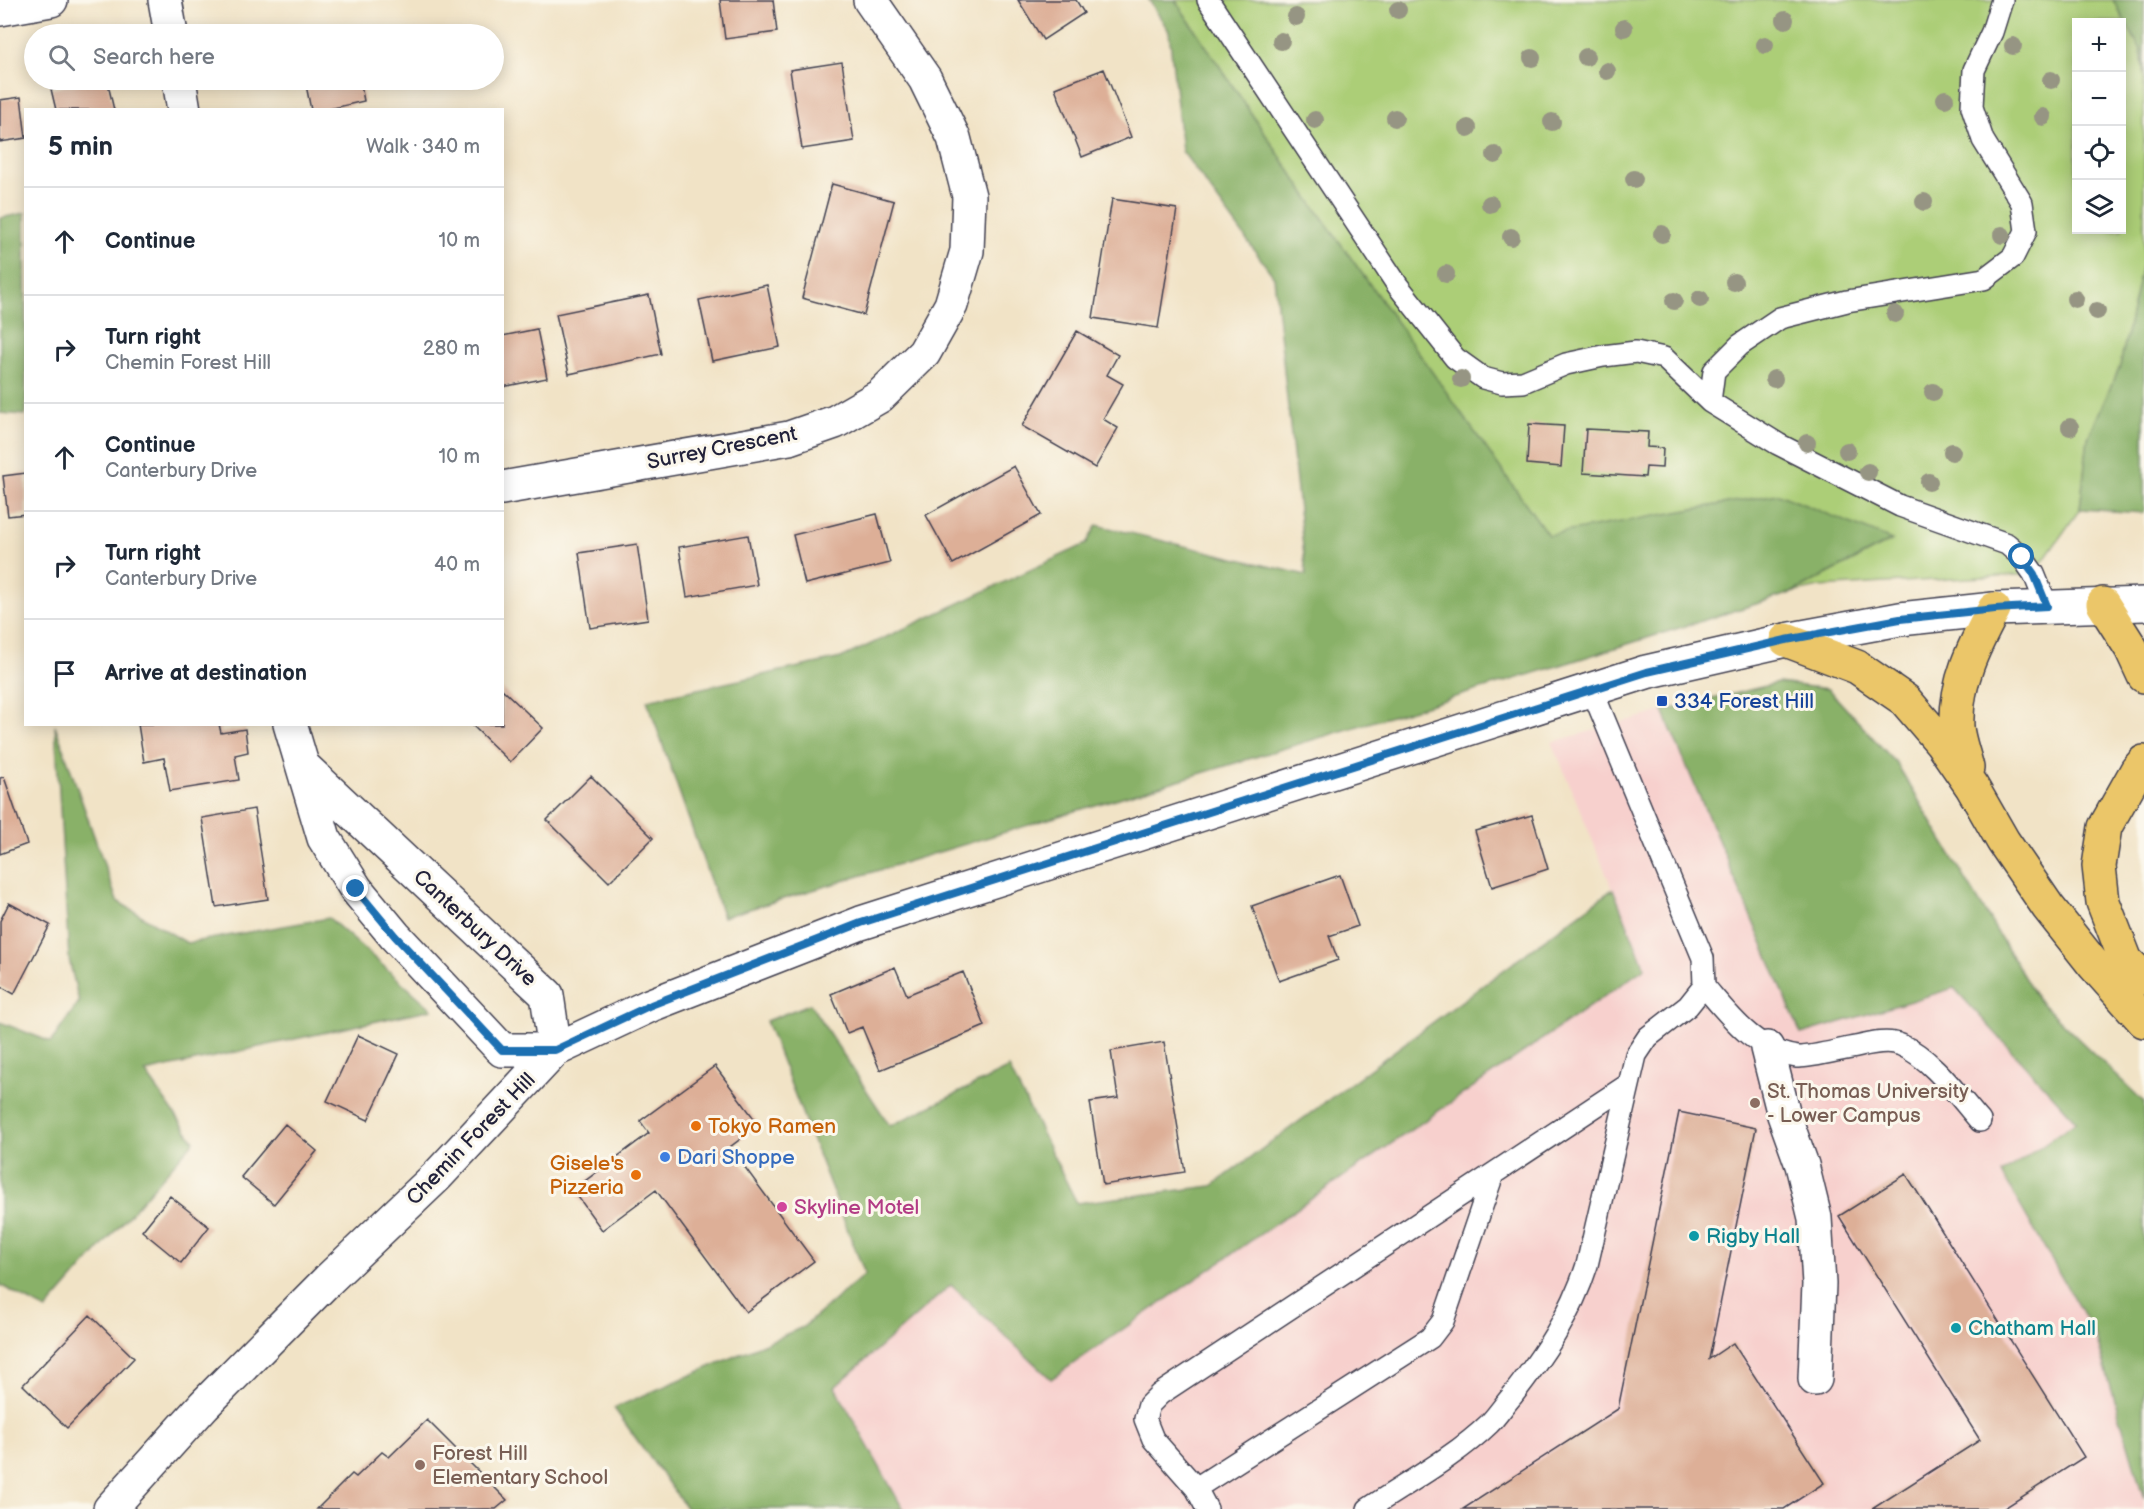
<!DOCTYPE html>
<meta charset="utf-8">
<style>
:root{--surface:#fff;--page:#f6f6f7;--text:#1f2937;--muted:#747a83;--line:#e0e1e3}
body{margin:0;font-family:"Balsamiq Sans",sans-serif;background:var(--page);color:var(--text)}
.controls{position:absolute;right:18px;top:18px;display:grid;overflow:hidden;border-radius:0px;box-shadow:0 3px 15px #0003}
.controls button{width:54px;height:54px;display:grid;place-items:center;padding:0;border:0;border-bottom:2px solid var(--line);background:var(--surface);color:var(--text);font:30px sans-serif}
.stop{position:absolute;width:18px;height:18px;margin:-14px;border:4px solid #1f6fb2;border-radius:50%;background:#fff}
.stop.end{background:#1f6fb2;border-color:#fff;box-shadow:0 2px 6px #0008}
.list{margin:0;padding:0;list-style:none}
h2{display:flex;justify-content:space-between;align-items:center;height:78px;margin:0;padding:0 24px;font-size:26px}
h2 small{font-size:20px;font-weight:400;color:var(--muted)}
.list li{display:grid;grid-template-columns:39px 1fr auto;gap:18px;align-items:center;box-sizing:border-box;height:108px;padding:0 24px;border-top:2px solid var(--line)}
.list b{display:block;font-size:22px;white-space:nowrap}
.list p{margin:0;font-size:20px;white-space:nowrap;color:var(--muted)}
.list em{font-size:20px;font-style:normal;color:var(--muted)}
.icon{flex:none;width:33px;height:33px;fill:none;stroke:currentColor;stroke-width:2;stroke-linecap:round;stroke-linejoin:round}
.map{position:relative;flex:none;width:2144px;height:1509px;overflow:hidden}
.search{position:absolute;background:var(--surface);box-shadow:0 3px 15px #0003;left:24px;top:24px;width:480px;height:66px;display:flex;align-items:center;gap:15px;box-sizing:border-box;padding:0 21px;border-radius:33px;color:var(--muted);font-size:22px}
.panel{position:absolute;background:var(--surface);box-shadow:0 3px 15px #0003;left:24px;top:108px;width:480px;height:618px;border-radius:0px}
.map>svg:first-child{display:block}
</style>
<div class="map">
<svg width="2144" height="1509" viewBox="0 0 2144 1509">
<rect width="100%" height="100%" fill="#fbf7ec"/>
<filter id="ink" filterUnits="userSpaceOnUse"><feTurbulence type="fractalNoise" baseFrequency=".0167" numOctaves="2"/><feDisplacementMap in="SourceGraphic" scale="12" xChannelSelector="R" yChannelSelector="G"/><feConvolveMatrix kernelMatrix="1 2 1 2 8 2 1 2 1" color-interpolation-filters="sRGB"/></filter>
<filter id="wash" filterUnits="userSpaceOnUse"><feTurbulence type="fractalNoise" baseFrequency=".008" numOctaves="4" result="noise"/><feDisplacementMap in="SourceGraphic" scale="24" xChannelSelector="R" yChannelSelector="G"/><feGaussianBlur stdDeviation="1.35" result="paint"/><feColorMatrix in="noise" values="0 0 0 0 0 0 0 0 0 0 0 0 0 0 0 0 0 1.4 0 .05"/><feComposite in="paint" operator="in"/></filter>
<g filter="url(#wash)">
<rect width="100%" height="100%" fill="#f1e3c6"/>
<path fill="#f7d0cd" d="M 1663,711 L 1801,1034 L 1954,988 L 2076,1121 L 2002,1174 L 2096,1337 L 2144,1499 L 2144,1509 L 903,1509 L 835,1387 L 952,1284 L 1051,1378 L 1645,968 L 1552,742 Z"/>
<path fill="#acce77" stroke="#677859" stroke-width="1.5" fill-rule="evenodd" d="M 1175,0 L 2113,0 L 2141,50 L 2144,79 L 2144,256 L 2120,366 L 2088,438 L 2080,509 L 2034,574 L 1819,587 L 1791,593 L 1891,541 L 1778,494 L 1548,536 L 1304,192 ZM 2076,22 L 2122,22 L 2122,230 L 2076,230 Z"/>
<path fill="#89b168" stroke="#566a52" stroke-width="1.5" d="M 1149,0 L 1175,0 L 1304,192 L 1548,535 L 1778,494 L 1892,540 L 1791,593 L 1548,669 L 723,917 L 647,700 L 841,658 L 1086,544 L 1097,525 L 1306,575 L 1274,277 L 1182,151 L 1169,31 Z
M 2113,0 L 2144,0 L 2144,79 L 2141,50 Z
M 25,213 L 26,412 L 25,415 L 0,413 L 0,218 Z
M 2144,256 L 2144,513 L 2080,509 L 2088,438 L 2120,366 Z
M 1778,683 L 1828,689 L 1897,764 L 2037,999 L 2144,1102 L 2144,1499 L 2096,1337 L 2002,1174 L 2076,1121 L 1954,988 L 1801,1034 L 1663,711 Z
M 55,725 L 117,901 L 187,943 L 329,918 L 432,1009 L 145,1072 L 194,1141 L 46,1310 L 0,1285 L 0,1022 L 51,1042 L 79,1002 L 69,959 Z
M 1613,889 L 1645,968 L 1051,1379 L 951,1285 L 835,1387 L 903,1509 L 687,1509 L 614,1408 L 803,1327 L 865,1274 L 766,1021 L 810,1004 L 890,1126 L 1009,1068 L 1077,1203 L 1212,1186 Z"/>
<g id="blocks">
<path fill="#ddaf97" d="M 720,0 L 773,0 L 777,32 L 725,39 Z
M 1018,0 L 1076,0 L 1084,13 L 1043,40 Z
M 842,62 L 854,141 L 802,149 L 790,70 Z
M 1104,69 L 1131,137 L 1082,157 L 1055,88 Z
M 97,80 L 107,80 L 114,110 L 56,110 L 51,89 Z
M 305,80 L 360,80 L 364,101 L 325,110 L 311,110 Z
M 21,97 L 26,138 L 0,142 L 0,100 Z
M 832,184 L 894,201 L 864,315 L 802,298 Z
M 1112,199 L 1177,209 L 1158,328 L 1093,318 Z
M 767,285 L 780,347 L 712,361 L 699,300 Z
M 649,295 L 661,354 L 569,374 L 556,314 Z
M 537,329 L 547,378 L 502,387 L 502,336 Z
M 1077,331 L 1118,355 L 1107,375 L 1123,384 L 1103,419 L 1118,428 L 1095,468 L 1022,426 Z
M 1529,424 L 1564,426 L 1561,467 L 1527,464 Z
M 1586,429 L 1648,432 L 1647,447 L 1663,448 L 1662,468 L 1646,467 L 1645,477 L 1583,473 Z
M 1014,466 L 1041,515 L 953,564 L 926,515 Z
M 26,473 L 26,514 L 8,516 L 3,476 Z
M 877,514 L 890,563 L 805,584 L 793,535 Z
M 748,535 L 757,585 L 687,597 L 679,547 Z
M 637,544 L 648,619 L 590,628 L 579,553 Z
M 502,689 L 543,728 L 510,762 L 471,724 L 502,724 Z
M 138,724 L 219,724 L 221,733 L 245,729 L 248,752 L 235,755 L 239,780 L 170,791 L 164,758 L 144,762 Z
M 591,776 L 653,838 L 609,882 L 547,820 Z
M 4,777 L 27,844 L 0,854 L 0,778 Z
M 254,809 L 268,899 L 216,907 L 202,818 Z
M 1532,815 L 1548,869 L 1492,887 L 1475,831 Z
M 1340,875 L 1358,926 L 1329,936 L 1338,960 L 1279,981 L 1252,906 Z
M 9,903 L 50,925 L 14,994 L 0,986 L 0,921 Z
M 895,967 L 907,995 L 963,972 L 985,1026 L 880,1070 L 862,1027 L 847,1033 L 831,994 Z
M 358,1035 L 399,1054 L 368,1120 L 327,1101 Z
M 1164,1042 L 1185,1172 L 1103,1185 L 1090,1102 L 1118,1098 L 1111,1051 Z
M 715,1066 L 759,1125 L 730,1147 L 814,1261 L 746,1312 L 656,1190 L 602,1230 L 573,1190 L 649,1133 L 640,1121 Z
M 1679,1112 L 1756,1128 L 1709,1359 L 1733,1343 L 1824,1483 L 1784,1509 L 1463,1509 L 1618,1409 Z
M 285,1124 L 317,1151 L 274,1204 L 241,1177 Z
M 1906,1174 L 2084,1457 L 2003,1509 L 1872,1509 L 1980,1440 L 1839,1216 Z
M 170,1196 L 209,1227 L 181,1263 L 142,1231 Z
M 90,1315 L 134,1358 L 67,1428 L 23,1385 Z
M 427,1420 L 507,1500 L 496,1509 L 317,1509 L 352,1474 L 356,1477 L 382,1452 L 389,1457 Z"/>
</g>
</g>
<g filter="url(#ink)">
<use href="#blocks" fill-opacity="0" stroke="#413f50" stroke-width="1.5"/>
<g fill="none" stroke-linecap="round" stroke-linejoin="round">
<defs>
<path id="service" d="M 1208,0 L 1398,286 L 1455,358 L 1483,378 L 1502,383 L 1523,382 L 1566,364 L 1603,356 L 1636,352 L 1664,358 L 1710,402 L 1778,444 L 1900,506 L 2007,544 L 2022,557 L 2034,574 L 2047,606
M 1710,402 L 1714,371 L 1740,345 L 1780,318 L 1847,301 L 1984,279 L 2013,257 L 2026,231 L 2022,203 L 1983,140 L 1972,107 L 1974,70 L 1992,32 L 2002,0
M 1704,986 C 1730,1016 1755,1051 1797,1057 C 1810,1058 1842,1049 1856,1047 C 1869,1044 1888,1039 1901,1045 C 1932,1058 1958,1096 1980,1121
M 1196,1488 L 1430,1338 L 1443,1321 L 1493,1174
M 1207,1509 L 1196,1488 L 1153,1439 L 1145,1419 L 1149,1405 L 1160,1394 L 1629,1084
M 1368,1509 C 1407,1483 1456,1456 1489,1424 C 1497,1416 1504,1405 1512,1396 C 1544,1355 1571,1315 1587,1265 L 1636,1055 L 1648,1037 L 1688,1006 L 1704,986 L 1703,958 L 1592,690"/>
<path id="minor" d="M 0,9 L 51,0
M 502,488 L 789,438 L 835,422 L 880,396 L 924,353 L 951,305 L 967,251 L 969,196 L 954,138 L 925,79 L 870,0
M 1767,1048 L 1784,1115 L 1802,1165 L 1815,1218 L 1819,1284 L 1815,1379"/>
<path id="tertiary" d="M 165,0 L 171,34
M 179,80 L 184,110
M 290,724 L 324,838 L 356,889 L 395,936 L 502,1050 L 555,1050
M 305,768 L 547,995 L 555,1050
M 110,1509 L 204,1405 L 328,1280 L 437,1176 L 555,1050 L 651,1005 L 861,923 L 1646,672 L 1786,640 L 1900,619 L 1994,609 L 2144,604"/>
<path id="motorway" d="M 2103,604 L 2131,648 L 2144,676
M 1786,640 L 1857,667 L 1905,700 L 1941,742 L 1972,787 L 2003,841 L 2048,907 L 2094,965 L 2144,1021
M 2144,762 L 2137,770 L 2105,827 L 2099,866 L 2103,902 L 2126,961 L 2144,978
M 1967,768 C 1964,755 1958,740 1957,727 C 1955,683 1974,646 1994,609"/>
</defs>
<use href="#service" stroke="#413f50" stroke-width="24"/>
<use href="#minor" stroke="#413f50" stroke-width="36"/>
<use href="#tertiary" stroke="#413f50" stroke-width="36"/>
<use href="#motorway" stroke="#413f50" stroke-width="36"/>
<use href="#service" stroke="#fff" stroke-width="21"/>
<use href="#minor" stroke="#fff" stroke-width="33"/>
<use href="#tertiary" stroke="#fff" stroke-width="33"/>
<use href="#motorway" stroke="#ebc669" stroke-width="33"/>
</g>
<g fill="#969583">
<circle cx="1398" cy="10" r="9"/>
<circle cx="1296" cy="17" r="9"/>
<circle cx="1785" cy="20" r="9"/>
<circle cx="1624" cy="28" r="9"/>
<circle cx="1281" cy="41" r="9"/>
<circle cx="1765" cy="45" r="9"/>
<circle cx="2013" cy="46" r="9"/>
<circle cx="1586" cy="57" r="9"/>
<circle cx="1532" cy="58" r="9"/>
<circle cx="1607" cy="71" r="9"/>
<circle cx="2051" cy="80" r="9"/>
<circle cx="1945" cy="99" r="9"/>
<circle cx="2043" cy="117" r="9"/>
<circle cx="1395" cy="118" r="9"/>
<circle cx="1315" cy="120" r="9"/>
<circle cx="1552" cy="122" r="9"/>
<circle cx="1468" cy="128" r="9"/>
<circle cx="1495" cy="155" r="9"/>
<circle cx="1634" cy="179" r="9"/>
<circle cx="1924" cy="202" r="9"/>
<circle cx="1490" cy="204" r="9"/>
<circle cx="1662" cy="234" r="9"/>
<circle cx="2002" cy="235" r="9"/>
<circle cx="1511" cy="237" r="9"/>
<circle cx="1446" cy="274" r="9"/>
<circle cx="1734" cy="282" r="9"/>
<circle cx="1700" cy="299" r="9"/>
<circle cx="2075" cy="299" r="9"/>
<circle cx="1674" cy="301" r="9"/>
<circle cx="2097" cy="311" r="9"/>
<circle cx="1895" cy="314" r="9"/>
<circle cx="1461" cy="379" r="9"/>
<circle cx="1774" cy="379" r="9"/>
<circle cx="1933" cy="392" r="9"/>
<circle cx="2070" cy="427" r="9"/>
<circle cx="1807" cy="443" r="9"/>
<circle cx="1847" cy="451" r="9"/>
<circle cx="1952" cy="452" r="9"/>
<circle cx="1868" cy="472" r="9"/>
<circle cx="1929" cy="482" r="9"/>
</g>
</g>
<g fill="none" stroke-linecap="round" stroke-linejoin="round" filter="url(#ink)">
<path stroke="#1f6fb2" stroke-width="8" d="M 356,889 L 395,936 L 502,1050 L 555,1050 L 651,1005 L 861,923 L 1647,672 L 1786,640 L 1900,619 L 1995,609 L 2047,606 L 2034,574 L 2022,557"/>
</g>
<rect fill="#1a4fb4" stroke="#fbf7ec" stroke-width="2" x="1656" y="695" width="12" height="12" rx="3"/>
<g fill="#8d6e63" stroke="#fbf7ec" stroke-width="2">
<circle cx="1755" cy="1103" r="6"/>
<circle cx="420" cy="1465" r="6"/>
</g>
<g fill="#e8710a" stroke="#fbf7ec" stroke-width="2">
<circle cx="696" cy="1126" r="6"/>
<circle cx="636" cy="1175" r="6"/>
</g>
<circle fill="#3f7fe0" stroke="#fbf7ec" stroke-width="2" cx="665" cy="1157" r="6"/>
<circle fill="#d1479c" stroke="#fbf7ec" stroke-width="2" cx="782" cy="1207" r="6"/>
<g fill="#0f9aa8" stroke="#fbf7ec" stroke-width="2">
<circle cx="1694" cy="1236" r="6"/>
<circle cx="1956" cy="1328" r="6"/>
</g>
<g text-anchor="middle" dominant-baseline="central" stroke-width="6" stroke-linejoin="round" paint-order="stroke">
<g font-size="21" fill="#22223b" stroke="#fbf7ec">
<text transform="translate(722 448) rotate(-11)">Surrey Crescent</text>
<text transform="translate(475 928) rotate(43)">Canterbury Drive</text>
<text transform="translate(471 1139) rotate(-46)">Chemin Forest Hill</text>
</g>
<g font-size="21" fill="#164399" stroke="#fbf7ec" text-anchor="start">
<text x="1674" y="701">334 Forest Hill</text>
</g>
<g font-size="21" fill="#785e54" stroke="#fbf7ec" text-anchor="start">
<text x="1767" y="1091">St. Thomas University<tspan x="1767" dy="24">- Lower Campus</tspan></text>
<text x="432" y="1453">Forest Hill<tspan x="432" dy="24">Elementary School</tspan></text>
</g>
<g font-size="21" fill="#c56008" stroke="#fbf7ec" text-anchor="start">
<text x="708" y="1126">Tokyo Ramen</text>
<text x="624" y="1163" text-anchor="end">Gisele's<tspan x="624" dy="24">Pizzeria</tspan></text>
</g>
<g font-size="21" fill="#366cbe" stroke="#fbf7ec" text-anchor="start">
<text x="677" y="1157">Dari Shoppe</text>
</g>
<g font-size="21" fill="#b23c85" stroke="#fbf7ec" text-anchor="start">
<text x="794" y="1207">Skyline Motel</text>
</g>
<g font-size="21" fill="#0d838f" stroke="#fbf7ec" text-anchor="start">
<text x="1706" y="1236">Rigby Hall</text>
<text x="1968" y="1328">Chatham Hall</text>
</g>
</g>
</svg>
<div class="controls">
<button>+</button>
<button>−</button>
<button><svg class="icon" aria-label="locate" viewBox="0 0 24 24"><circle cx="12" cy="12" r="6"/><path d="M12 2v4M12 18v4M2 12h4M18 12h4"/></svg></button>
<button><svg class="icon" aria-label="layers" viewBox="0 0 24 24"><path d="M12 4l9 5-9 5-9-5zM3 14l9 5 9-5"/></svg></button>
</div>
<div class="stop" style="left:2022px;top:557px"></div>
<div class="stop end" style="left:356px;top:889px"></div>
<div class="search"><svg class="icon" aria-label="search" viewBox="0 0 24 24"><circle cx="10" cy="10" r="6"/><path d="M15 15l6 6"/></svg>Search here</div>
<section class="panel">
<h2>5 min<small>Walk · 340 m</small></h2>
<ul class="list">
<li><svg class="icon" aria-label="ahead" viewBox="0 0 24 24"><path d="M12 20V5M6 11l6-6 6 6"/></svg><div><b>Continue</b></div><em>10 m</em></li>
<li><svg class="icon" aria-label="right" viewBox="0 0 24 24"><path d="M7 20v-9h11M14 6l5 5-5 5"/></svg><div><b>Turn right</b><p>Chemin Forest Hill</p></div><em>280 m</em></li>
<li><svg class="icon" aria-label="ahead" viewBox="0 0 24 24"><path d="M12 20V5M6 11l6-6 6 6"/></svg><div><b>Continue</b><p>Canterbury Drive</p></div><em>10 m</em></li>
<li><svg class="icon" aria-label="right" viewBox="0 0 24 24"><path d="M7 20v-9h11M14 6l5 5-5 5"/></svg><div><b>Turn right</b><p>Canterbury Drive</p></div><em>40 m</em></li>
<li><svg class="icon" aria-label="arrive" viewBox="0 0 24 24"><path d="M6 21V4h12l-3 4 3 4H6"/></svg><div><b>Arrive at destination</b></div></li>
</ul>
</section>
</div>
